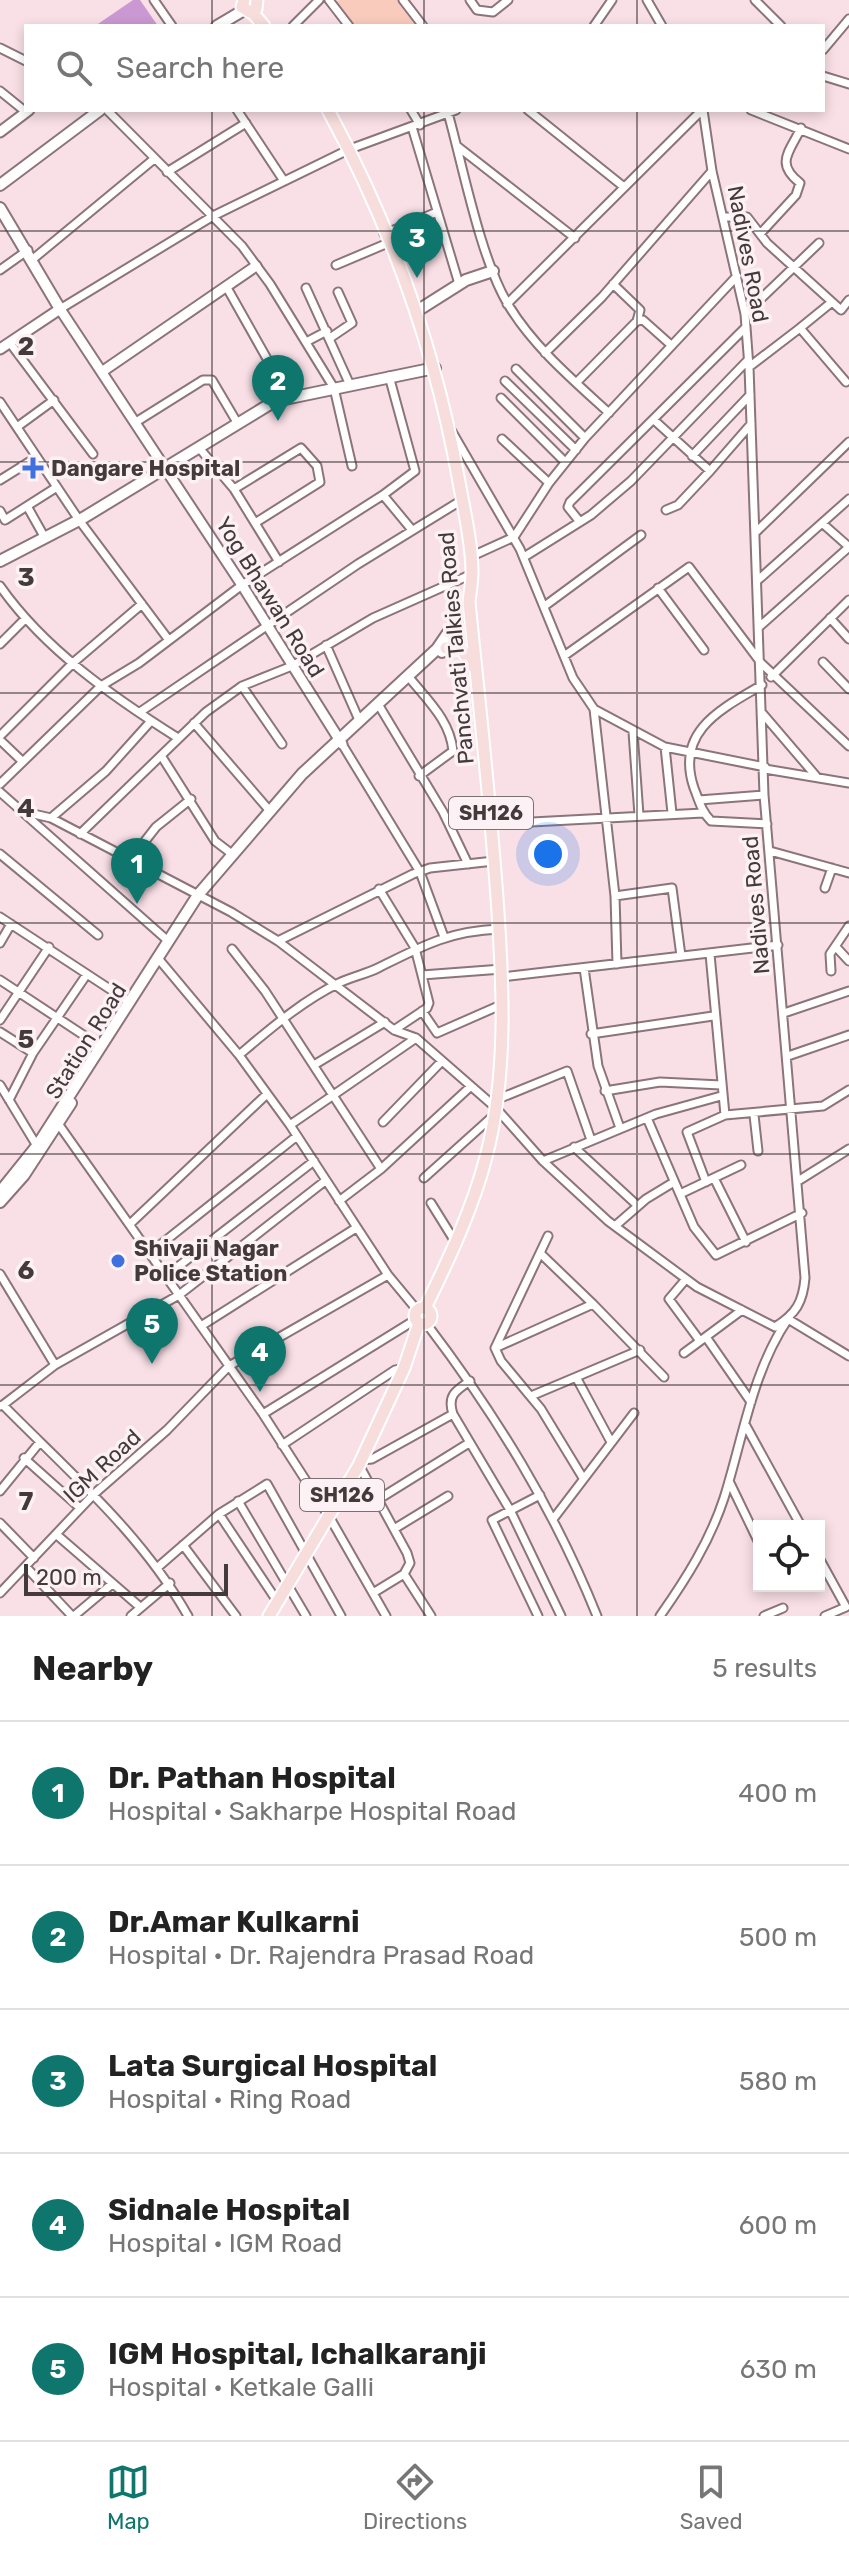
<!DOCTYPE html>
<meta charset="utf-8">
<style>
:root{--surface:#fff;--page:#f6f6f6;--text:#222;--muted:#767676;--line:#e0e0e0;--accent:#0f766e}
body{margin:0;font-family:Rubik,sans-serif;background:var(--page);color:var(--text)}
.controls{position:absolute;right:24px;bottom:24px;display:grid;overflow:hidden;border-radius:0px;box-shadow:0 4px 12px #0003}
.controls button{width:72px;height:72px;display:grid;place-items:center;padding:0;border:0;border-bottom:2px solid var(--line);background:var(--surface);color:var(--text);font:40px sans-serif}
.scale{position:absolute;left:24px;bottom:20px;width:204px;box-sizing:border-box;padding-left:8px;border:4px solid #443a3c;border-top:0;font-size:22px;line-height:28px;white-space:nowrap;color:#443a3c;-webkit-text-stroke:6px #fcf1f4;paint-order:stroke}
.you{position:absolute;left:548px;top:854px;width:28px;height:28px;margin:-20px;border:6px solid #fff;border-radius:50%;background:#1a73e8;box-shadow:0 0 0 12px #1a73e833}
.badge{display:grid;place-items:center;width:52px;height:52px;border-radius:50%;background:var(--accent);color:#fff;font-size:26px;font-weight:700}
.pin{position:absolute;translate:-50% -66px;filter:drop-shadow(0 2px 4px #0008)}
.pin::after{content:'';position:absolute;top:42px;width:28px;height:24px;background:inherit;clip-path:polygon(0 0,100% 0,50% 100%)}
.list{margin:0;padding:0;list-style:none}
h2{display:flex;justify-content:space-between;align-items:center;height:104px;margin:0;padding:0 32px;font-size:34px}
h2 small{font-size:26px;font-weight:400;color:var(--muted)}
.list li{display:grid;grid-template-columns:52px 1fr auto;gap:24px;align-items:center;box-sizing:border-box;height:144px;padding:0 32px;border-top:2px solid var(--line)}
.list b{display:block;font-size:30px;white-space:nowrap}
.list p{margin:0;font-size:26px;white-space:nowrap;color:var(--muted)}
.list em{font-size:26px;font-style:normal;color:var(--muted)}
.icon{flex:none;width:44px;height:44px;fill:none;stroke:currentColor;stroke-width:2;stroke-linecap:round;stroke-linejoin:round}
.map{position:relative;flex:none;width:849px;height:1616px;overflow:hidden}
.search{position:absolute;background:var(--surface);box-shadow:0 4px 12px #0003;left:24px;right:24px;top:24px;height:88px;display:flex;align-items:center;gap:20px;box-sizing:border-box;padding:0 28px;border-radius:0px;color:var(--muted);font-size:30px}
.sheet{height:824px;background:var(--surface)}
nav{display:flex;justify-content:space-around;align-items:center;box-sizing:border-box;height:112px;border-top:2px solid var(--line);background:var(--surface);font-size:22px;color:var(--muted)}
nav a{display:grid;justify-items:center;gap:4px}
nav .on{color:var(--accent)}
.map>svg:first-child{display:block}
</style>
<div class="map">
<svg width="849" height="1616" viewBox="0 0 849 1616">
<rect width="100%" height="100%" fill="#f9dfe6"/>
<path fill="#f8cbbc" d="M 339,0 L 403,0 L 423,26 L 352,26 L 333,6 Z"/>
<path fill="#ca98d2" d="M 133,0 L 140,0 L 158,26 L 95,26 Z"/>
<g fill="none" stroke-linecap="round" stroke-linejoin="round">
<defs>
<path id="minor" d="M 154,0 L 172,26
M 329,0 L 349,26
M 403,0 L 423,26
M 470,0 L 477,10 L 493,12 L 508,0
M 647,0 L 662,26
M 755,0 L 781,26
M 293,26 L 319,0
M 594,26 L 612,0
M 0,48 L 26,61
M 823,50 L 849,19
M 823,76 L 849,84
M 0,91 L 26,112
M 107,110 L 242,246 L 270,284 L 334,388 L 352,466
M 237,110 L 284,181
M 411,110 L 420,125
M 528,110 L 624,187
M 751,110 L 849,149
M 448,113 C 463,167 481,261 509,306 C 534,347 573,380 609,413
M 412,127 L 459,284
M 457,146 L 575,238
M 167,172 L 246,123
M 725,217 L 747,217 L 767,243 L 841,310 L 849,300
M 384,234 L 437,212
M 760,234 L 796,195 L 800,183 C 775,163 789,153 801,128
M 33,259 L 154,159
M 336,265 L 388,243
M 0,270 L 28,250
M 613,284 L 640,310 L 637,321
M 226,286 L 288,396
M 306,288 L 350,385
M 832,302 L 800,328 L 846,382
M 507,304 L 702,110
M 60,309 L 213,216 L 350,149 L 456,110
M 745,314 L 819,243
M 330,338 L 352,323 L 338,292
M 306,342 L 327,331
M 10,343 L 93,454
M 545,353 L 602,297 L 712,171
M 749,367 L 800,328
M 516,369 L 585,438
M 505,381 L 576,450
M 577,382 L 637,321 L 643,320 L 671,345
M 501,398 L 565,462
M 0,402 L 79,520 L 168,639
M 654,420 L 710,471 L 751,424
M 136,422 L 203,380 L 212,380 L 238,424
M 17,427 L 54,400
M 451,430 L 520,549 L 573,678 L 594,709 L 665,747 L 765,767
M 502,439 L 549,483
M 200,449 L 234,489 L 279,562
M 692,456 L 750,395
M 0,480 L 37,457
M 234,489 L 301,448 L 317,466 L 320,482 L 255,523
M 383,495 L 415,471 L 389,376
M 27,506 L 45,538
M 666,510 L 678,505 L 710,471
M 0,511 L 5,520 L 57,487
M 580,522 L 568,507 L 570,502 L 745,328
M 757,531 L 849,442
M 470,557 L 514,537 L 549,483 L 585,438 L 737,276
M 524,557 L 591,515 L 631,481 L 748,360
M 758,580 L 849,499
M 0,586 C 44,649 113,697 178,738
M 658,588 L 704,650
M 546,605 L 641,535
M 830,618 L 849,639
M 759,627 L 849,547 L 822,523
M 0,644 L 25,619
M 326,645 L 359,720
M 564,656 L 689,567 L 761,663 L 849,746
M 823,662 L 849,689
M 408,676 C 427,700 450,720 453,751 L 419,776
M 771,677 L 849,600
M 762,685 C 719,710 675,732 694,788 C 699,800 701,811 711,821 L 767,824
M 242,686 L 282,744
M 378,704 L 443,812 L 468,864
M 594,709 L 615,896 L 672,888 L 681,956
M 140,712 L 358,564 L 462,500
M 763,714 L 816,776
M 194,723 L 269,810
M 633,732 L 639,815
M 0,736 L 74,662 L 142,604
M 0,740 L 22,761
M 342,744 L 420,872 L 444,937
M 665,747 L 672,813
M 162,757 L 215,841 L 232,854
M 765,769 L 849,783
M 0,784 L 101,686 L 139,663 L 242,585 L 383,495 L 412,530
M 0,792 L 167,940
M 699,800 L 764,795
M 25,812 L 51,818 L 231,912 L 278,941 L 394,1030 L 416,1038 L 495,1107 L 543,1161 L 608,1221 L 697,1287 L 775,1327 C 796,1314 803,1302 805,1278 L 764,795 L 749,367 L 745,314 L 712,171 L 703,110
M 51,818 L 106,771 L 151,721
M 492,824 L 703,813
M 80,834 L 206,712 L 242,686 L 292,666 L 373,618 L 472,574
M 770,851 L 849,873
M 0,854 L 98,935
M 131,859 L 156,827 L 191,799
M 825,888 L 832,868
M 379,889 L 415,948 L 429,1003 L 427,1008 L 394,1030
M 615,896 L 617,964
M 0,917 L 128,1001
M 278,941 L 413,874 L 430,868 L 494,861
M 0,943 L 11,924
M 836,947 L 849,961
M 232,949 L 265,991 L 381,1169 L 470,1087
M 710,954 L 725,1115 L 823,1106 L 849,1090
M 157,957 L 239,1055 L 290,1125 L 388,1275 L 417,1310
M 584,968 L 598,1066 L 620,1128
M 831,971 L 830,954 L 849,926
M 422,975 L 502,969
M 502,977 L 778,945
M 0,980 L 100,1046
M 422,1011 L 437,1033 L 503,1004
M 784,1013 L 849,991
M 0,1020 L 49,947
M 0,1032 L 33,1053
M 591,1034 L 713,1016
M 239,1055 C 270,1029 302,1001 339,983 C 351,977 366,974 378,968 C 422,946 449,931 499,929
M 788,1056 L 849,1035
M 314,1065 L 385,1022
M 0,1085 L 37,1146
M 605,1091 L 660,1082 L 721,1085
M 498,1099 L 567,1071 L 591,1140
M 9,1100 L 33,1053 L 87,974
M 754,1115 L 758,1151
M 647,1118 L 694,1227 L 716,1255 L 802,1213
M 57,1122 L 263,1414 L 330,1518 L 386,1616
M 383,1122 L 441,1062
M 290,1125 L 416,1038
M 574,1147 L 638,1206
M 543,1161 L 656,1114 L 721,1096
M 424,1178 L 493,1116
M 714,1178 L 746,1242
M 798,1181 L 849,1149
M 706,1182 L 687,1132 L 725,1115
M 680,1194 L 741,1165
M 339,1201 L 381,1169
M 431,1203 L 454,1240
M 130,1224 L 267,1094
M 615,1226 L 646,1199 L 674,1182
M 150,1253 L 297,1136
M 540,1253 L 593,1304
M 0,1274 L 55,1365
M 166,1276 L 314,1161
M 686,1279 L 669,1299 L 700,1341
M 426,1323 C 496,1415 554,1509 597,1616
M 201,1326 L 356,1228
M 706,1337 L 751,1402
M 495,1348 L 548,1236
M 684,1353 L 742,1310
M 576,1377 L 611,1442
M 470,1381 C 455,1391 447,1396 453,1414 L 510,1510 L 561,1616
M 531,1396 L 640,1350
M 3,1405 L 55,1365 L 179,1295 L 325,1181
M 0,1406 L 3,1405 C 69,1472 141,1533 188,1616
M 263,1414 L 415,1320
M 746,1426 L 801,1526
M 282,1445 L 395,1370 L 404,1368
M 24,1458 L 80,1508
M 362,1460 L 372,1459 L 453,1414
M 359,1465 L 407,1553 L 410,1563 L 404,1574 L 431,1616
M 583,1478 L 541,1409 L 501,1361 L 495,1348 L 593,1304 L 664,1377
M 729,1481 L 759,1543
M 0,1491 L 40,1442
M 379,1499 L 469,1443
M 238,1501 L 306,1616
M 219,1514 L 277,1601
M 554,1518 L 634,1413
M 0,1523 L 34,1558
M 394,1529 L 448,1496
M 57,1535 L 140,1607
M 183,1545 L 236,1616
M 819,1558 L 846,1607 L 825,1616
M 26,1567 L 72,1616
M 158,1567 L 219,1514 L 267,1484 L 341,1616
M 0,1593 L 94,1494 L 167,1430 L 229,1366 L 388,1275
M 373,1593 L 404,1574
M 74,1616 L 112,1584
M 131,1616 L 170,1583
M 538,1616 L 492,1520 L 540,1495
M 660,1616 C 686,1579 710,1541 724,1498 C 743,1438 752,1372 788,1319 L 849,1356
M 764,1616 L 783,1608"/>
<path id="tertiary" d="M 0,132 L 29,110
M 0,349 L 60,309 L 242,585 L 342,744
M 103,371 L 256,266"/>
<path id="secondary" d="M 217,26 L 244,10
M 0,185 L 100,110
M 0,208 L 60,309
M 417,311 L 466,280 L 493,271
M 0,561 L 83,518 L 275,401 L 435,368
M 442,652 L 471,623
M 0,1192 L 37,1146 L 198,895 L 302,774 L 437,649 L 469,602
M 0,1202 L 24,1175 L 71,1103"/>
<path id="primary" d="M 244,0 L 242,7 L 250,12 L 256,9 L 257,0
M 252,12 L 264,26
M 328,110 C 391,226 436,352 459,482 C 464,510 472,543 472,572 C 472,582 470,592 469,602 C 479,701 490,799 497,898 C 503,983 508,1074 486,1157 C 473,1208 448,1261 425,1308
M 446,648 L 462,650 L 474,667
M415 1316a8 8 0 1 1 16 0a8 8 0 1 1-16 0Z
M 269,1616 L 359,1465 L 404,1368 L 419,1323"/>
</defs>
<use href="#minor" stroke="#8b747a" stroke-width="11"/>
<use href="#tertiary" stroke="#8b747a" stroke-width="13"/>
<use href="#secondary" stroke="#8b747a" stroke-width="14"/>
<use href="#primary" stroke="#fff" stroke-width="15"/>
<use href="#minor" stroke="#fff" stroke-width="7"/>
<use href="#tertiary" stroke="#fff" stroke-width="9"/>
<use href="#secondary" stroke="#fff" stroke-width="10"/>
<use href="#primary" stroke="#f7dddc" stroke-width="11"/>
</g>
<path fill="none" stroke="#443a3c" stroke-width="2" stroke-opacity="0.55" d="M 212,0 L 212,26M 424,0 L 424,26M 637,0 L 637,26M 212,110 L 212,1616M 424,110 L 424,1616M 637,110 L 637,1616M 0,231 L 849,231M 0,462 L 849,462M 0,693 L 849,693M 0,923 L 849,923M 0,1154 L 849,1154M 0,1385 L 849,1385"/>
<g fill="#3e70e0" stroke="#fcf1f4" stroke-width="3">
<path d="M29 456h8v8h8v8h-8v8h-8v-8h-8v-8h8z"/>
<circle cx="118" cy="1261" r="8"/>
</g>
<g text-anchor="middle" dominant-baseline="central" stroke-width="7" stroke-linejoin="round" paint-order="stroke">
<g fill="#fcf1f4" stroke="#7b7173" stroke-width="2">
<rect x="449" y="797" width="84" height="32" rx="6"/>
<rect x="300" y="1479" width="84" height="32" rx="6"/>
</g>
<g font-size="20" font-weight="bold" fill="#443a3c">
<text x="491" y="813">SH126</text>
<text x="342" y="1495">SH126</text>
</g>
<g font-size="22" fill="#443a3c" stroke="#fcf1f4">
<text transform="translate(748 254) rotate(79)">Nadives Road</text>
<text transform="translate(270 597) rotate(58)">Yog Bhawan Road</text>
<text transform="translate(456 648) rotate(-95)">Panchvati Talkies Road</text>
<text transform="translate(756 905) rotate(-95)">Nadives Road</text>
<text transform="translate(86 1041) rotate(-58)">Station Road</text>
<text transform="translate(102 1466) rotate(-43)">IGM Road</text>
</g>
<g font-size="22" font-weight="bold" fill="#443a3c" stroke="#fcf1f4" text-anchor="start">
<text x="51" y="468">Dangare Hospital</text>
<text x="134" y="1248">Shivaji Nagar<tspan x="134" dy="25">Police Station</tspan></text>
</g>
</g>
<g font-size="26" text-anchor="middle" font-weight="bold" fill="#443a3c" stroke="#fcf1f4" stroke-width="7" stroke-linejoin="round" paint-order="stroke">
<text x="26" y="355">2</text>
<text x="26" y="586">3</text>
<text x="26" y="817">4</text>
<text x="26" y="1048">5</text>
<text x="26" y="1279">6</text>
<text x="26" y="1510">7</text>
</g>
</svg>
<div class="controls">
<button><svg class="icon" aria-label="locate" viewBox="0 0 24 24"><circle cx="12" cy="12" r="6"/><path d="M12 2v4M12 18v4M2 12h4M18 12h4"/></svg></button>
</div>
<div class="scale">200 m</div>
<div class="you"></div>
<div class="pin badge" style="left:137px;top:904px">1</div>
<div class="pin badge" style="left:278px;top:421px">2</div>
<div class="pin badge" style="left:417px;top:278px">3</div>
<div class="pin badge" style="left:260px;top:1392px">4</div>
<div class="pin badge" style="left:152px;top:1364px">5</div>
<div class="search"><svg class="icon" aria-label="search" viewBox="0 0 24 24"><circle cx="10" cy="10" r="6"/><path d="M15 15l6 6"/></svg>Search here</div>
</div>
<section class="sheet">
<h2>Nearby<small>5 results</small></h2>
<ul class="list">
<li><span class="badge">1</span><div><b>Dr. Pathan Hospital</b><p>Hospital · Sakharpe Hospital Road</p></div><em>400 m</em></li>
<li><span class="badge">2</span><div><b>Dr.Amar Kulkarni</b><p>Hospital · Dr. Rajendra Prasad Road</p></div><em>500 m</em></li>
<li><span class="badge">3</span><div><b>Lata Surgical Hospital</b><p>Hospital · Ring Road</p></div><em>580 m</em></li>
<li><span class="badge">4</span><div><b>Sidnale Hospital</b><p>Hospital · IGM Road</p></div><em>600 m</em></li>
<li><span class="badge">5</span><div><b>IGM Hospital, Ichalkaranji</b><p>Hospital · Ketkale Galli</p></div><em>630 m</em></li>
</ul>
</section>
<nav>
<a class="on"><svg class="icon" aria-label="map" viewBox="0 0 24 24"><path d="M3 6l6-2 6 2 6-2v14l-6 2-6-2-6 2zM9 4v14M15 6v14"/></svg>Map</a>
<a><svg class="icon" aria-label="directions" viewBox="0 0 24 24"><path d="M12 3l9 9-9 9-9-9zM9 14v-3h6M13 9l2 2-2 2"/></svg>Directions</a>
<a><svg class="icon" aria-label="saved" viewBox="0 0 24 24"><path d="M7 4h10v16l-5-4-5 4z"/></svg>Saved</a>
</nav>
